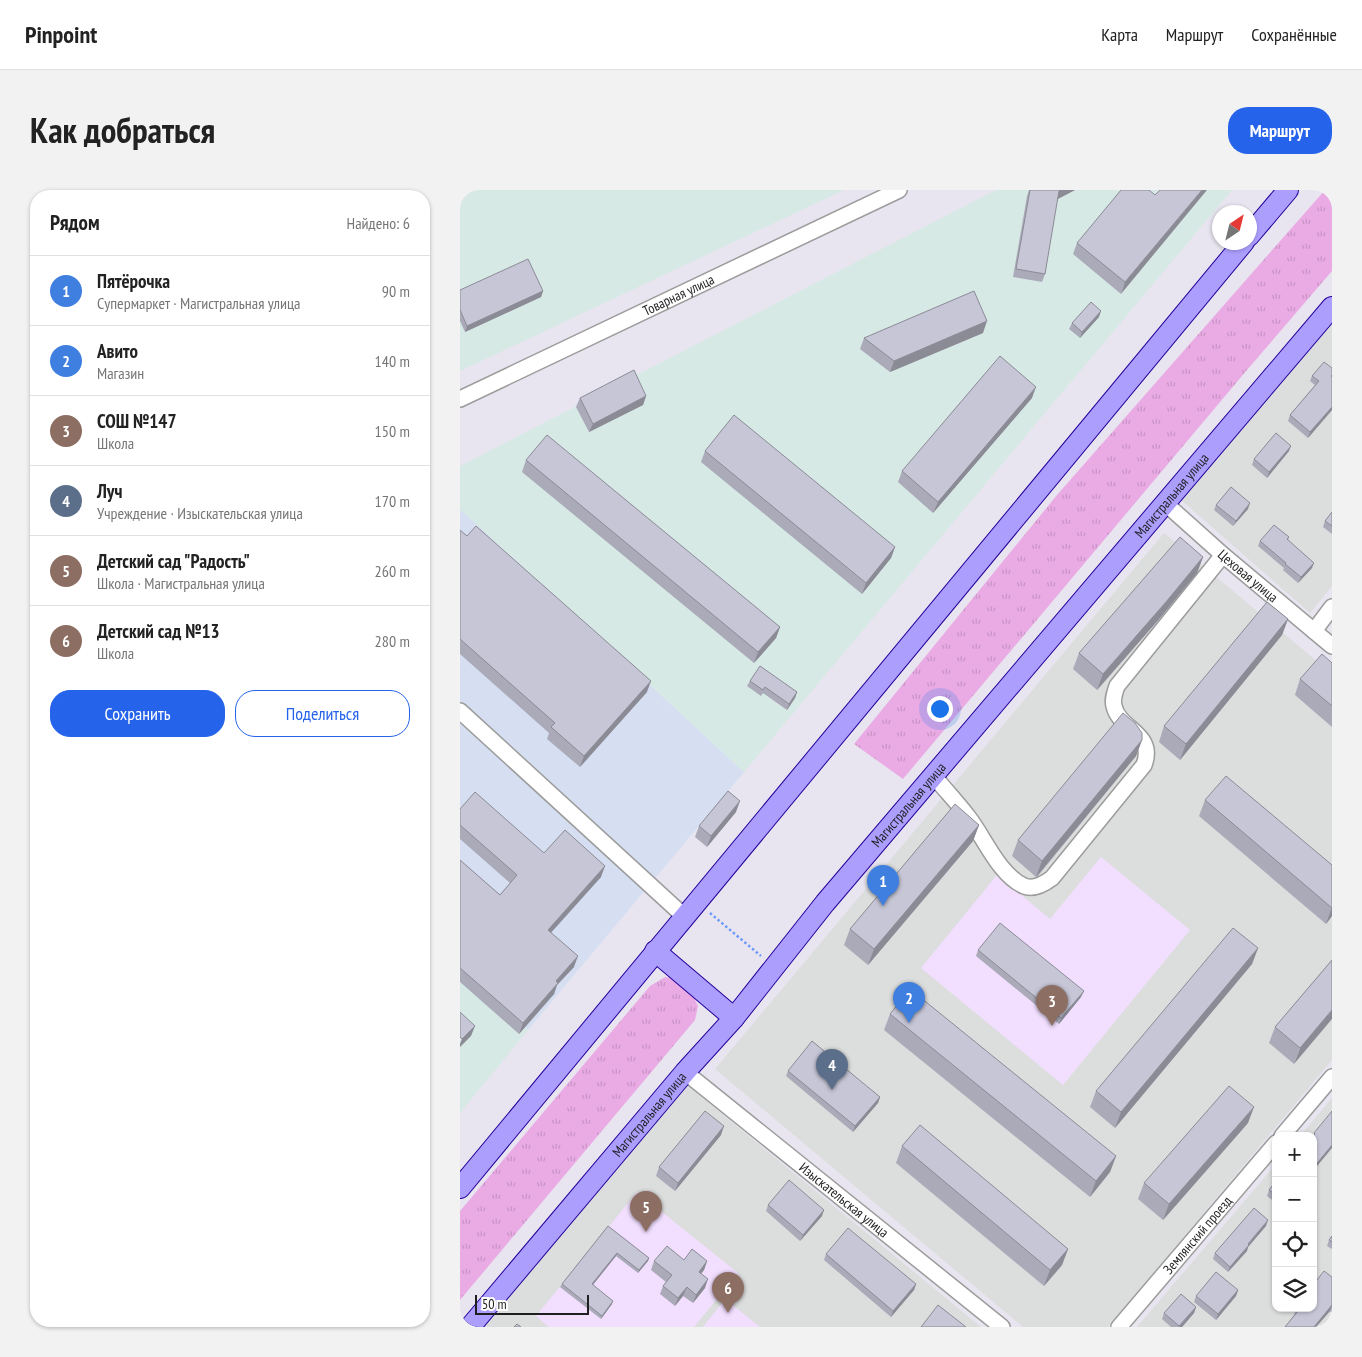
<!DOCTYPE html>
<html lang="ru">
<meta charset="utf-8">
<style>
:root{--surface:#fff;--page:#f2f2f2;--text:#222;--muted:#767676;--line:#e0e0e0;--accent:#2563eb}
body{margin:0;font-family:"PT Sans Narrow",sans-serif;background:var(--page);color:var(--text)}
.controls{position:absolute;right:15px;bottom:15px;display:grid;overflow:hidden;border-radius:10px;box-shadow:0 1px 4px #0004}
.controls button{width:45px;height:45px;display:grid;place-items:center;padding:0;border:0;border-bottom:1px solid var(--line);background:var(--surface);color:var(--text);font:25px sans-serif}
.compass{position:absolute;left:752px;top:15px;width:45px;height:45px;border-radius:50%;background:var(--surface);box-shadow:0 1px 4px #0004;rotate:35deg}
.scale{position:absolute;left:15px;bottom:12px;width:114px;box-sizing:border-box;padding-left:5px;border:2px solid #1f1f1f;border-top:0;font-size:14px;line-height:18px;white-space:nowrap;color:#1f1f1f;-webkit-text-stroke:4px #fff;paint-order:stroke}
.you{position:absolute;left:479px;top:518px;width:18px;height:18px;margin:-12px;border:4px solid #fff;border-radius:50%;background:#1a73e8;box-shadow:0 0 0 8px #1a73e833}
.badge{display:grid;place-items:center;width:32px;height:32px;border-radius:50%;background:var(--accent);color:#fff;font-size:16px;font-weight:700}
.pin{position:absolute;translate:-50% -41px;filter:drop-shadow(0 1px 2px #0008)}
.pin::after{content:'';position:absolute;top:26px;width:18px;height:15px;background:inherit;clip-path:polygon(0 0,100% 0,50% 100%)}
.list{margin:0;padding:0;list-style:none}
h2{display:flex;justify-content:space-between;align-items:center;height:65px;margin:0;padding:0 20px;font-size:21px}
h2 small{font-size:16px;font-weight:400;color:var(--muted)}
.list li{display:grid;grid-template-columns:32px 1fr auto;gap:15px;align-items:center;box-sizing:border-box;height:70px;padding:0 20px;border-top:1px solid var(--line)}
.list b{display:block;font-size:19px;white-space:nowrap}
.list p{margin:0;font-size:16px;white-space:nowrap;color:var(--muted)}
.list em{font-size:16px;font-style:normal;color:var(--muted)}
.actions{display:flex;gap:10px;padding:15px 20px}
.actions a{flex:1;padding:11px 0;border:1px solid var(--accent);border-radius:20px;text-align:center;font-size:18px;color:var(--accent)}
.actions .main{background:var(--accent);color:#fff}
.icon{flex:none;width:28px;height:28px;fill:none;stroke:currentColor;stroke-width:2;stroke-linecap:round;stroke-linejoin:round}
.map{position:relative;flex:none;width:872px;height:1137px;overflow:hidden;border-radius:20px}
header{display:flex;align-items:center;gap:30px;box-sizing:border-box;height:70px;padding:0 25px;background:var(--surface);border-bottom:1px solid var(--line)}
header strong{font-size:24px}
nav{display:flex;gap:28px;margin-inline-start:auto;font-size:18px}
.intro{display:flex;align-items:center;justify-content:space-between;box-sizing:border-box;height:120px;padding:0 30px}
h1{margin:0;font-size:35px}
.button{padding:12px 22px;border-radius:20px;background:var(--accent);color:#fff;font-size:18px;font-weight:700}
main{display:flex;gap:30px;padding:0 30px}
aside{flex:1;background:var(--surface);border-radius:20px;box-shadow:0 1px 4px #0004}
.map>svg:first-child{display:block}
</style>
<header>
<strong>Pinpoint</strong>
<nav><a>Карта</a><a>Маршрут</a><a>Сохранённые</a></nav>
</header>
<div class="intro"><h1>Как добраться</h1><a class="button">Маршрут</a></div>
<main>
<aside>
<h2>Рядом<small>Найдено: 6</small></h2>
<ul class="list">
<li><span class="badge" style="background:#3f7fe0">1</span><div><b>Пятёрочка</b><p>Супермаркет · Магистральная улица</p></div><em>90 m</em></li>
<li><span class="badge" style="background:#3f7fe0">2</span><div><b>Авито</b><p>Магазин</p></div><em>140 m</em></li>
<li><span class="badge" style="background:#8d6e63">3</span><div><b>СОШ №147</b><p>Школа</p></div><em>150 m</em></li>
<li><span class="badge" style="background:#5c6f8a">4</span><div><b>Луч</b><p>Учреждение · Изыскательская улица</p></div><em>170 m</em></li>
<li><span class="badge" style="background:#8d6e63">5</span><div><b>Детский сад &quot;Радость&quot;</b><p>Школа · Магистральная улица</p></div><em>260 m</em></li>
<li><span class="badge" style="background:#8d6e63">6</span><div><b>Детский сад №13</b><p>Школа</p></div><em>280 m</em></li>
</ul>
<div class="actions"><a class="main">Сохранить</a><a>Поделиться</a></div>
</aside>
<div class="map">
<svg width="872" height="1137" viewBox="0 0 872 1137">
<defs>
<pattern id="grass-tufts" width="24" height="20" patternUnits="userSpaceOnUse" patternTransform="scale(1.25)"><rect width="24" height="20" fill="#eaabe5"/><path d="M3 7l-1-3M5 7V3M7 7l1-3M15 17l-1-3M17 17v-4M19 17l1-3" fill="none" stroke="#c893c4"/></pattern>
</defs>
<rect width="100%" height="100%" fill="#e8e5f0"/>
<path fill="#dcdddd" d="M 872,129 L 872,396 L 850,423 L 719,308 Z
M 704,343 L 872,484 L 872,870 L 648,1137 L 563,1137 L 255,879 Z
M 223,892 L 521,1137 L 16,1137 Z
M 872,908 L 872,1137 L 677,1137 L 816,974 L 816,1118 L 853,1118 L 853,946 L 840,946 Z"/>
<path fill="#d5dff1" d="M 0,319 L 284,582 L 68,840 L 0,777 Z"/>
<path fill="#d7e9e5" d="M 0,0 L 384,0 L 0,181 Z
M 536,0 L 772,0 L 284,582 L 0,319 L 0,276 Z
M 0,777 L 68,840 L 0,923 Z"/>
<path fill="#f2dfff" d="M 641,667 L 730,740 L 603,895 L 461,778 L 537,685 L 590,729 Z
M 177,1002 L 278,1083 L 234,1137 L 89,1137 L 76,1126 Z
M 265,1109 L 300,1137 L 243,1137 Z"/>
<path fill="url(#grass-tufts)" d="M 865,0 L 872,0 L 872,81 L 787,180 L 443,589 L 394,554 L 597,305 Z
M 205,787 L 217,789 L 231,801 L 238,816 L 235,830 L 0,1110 L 0,1021 L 190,796 Z"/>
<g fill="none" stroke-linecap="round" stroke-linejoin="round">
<defs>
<g id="minor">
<path id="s1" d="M 0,209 L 439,0"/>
<path id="s2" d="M 706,314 L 763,365 L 872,456"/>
<path d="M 854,441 L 872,417"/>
<path d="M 0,521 L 225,727"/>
<path d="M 474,586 C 485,600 498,613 509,628 C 524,647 539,685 564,696 C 574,700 584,694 592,688 L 684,575 C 696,543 659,540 654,516 C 652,509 655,502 657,496 L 763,365"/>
<path id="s3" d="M 225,882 L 542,1137"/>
<path d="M 822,946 L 872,887"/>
<path id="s4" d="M 659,1137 L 816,953"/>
</g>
<g id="major">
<path d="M 789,46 L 828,0"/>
<path d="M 195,761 L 274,828"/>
<path d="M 0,998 L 784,52"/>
<path id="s5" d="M 10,1137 L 225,882 L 274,828 L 365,713 L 872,117"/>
</g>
</defs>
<use href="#minor" stroke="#9c9c9c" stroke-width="18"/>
<use href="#major" stroke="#25009a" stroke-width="22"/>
<path stroke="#6b9afb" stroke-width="2.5" stroke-dasharray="2.5 2.5" stroke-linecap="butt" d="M 250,723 L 301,766"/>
<use href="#minor" stroke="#fff" stroke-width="15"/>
<use href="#major" stroke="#ab9efd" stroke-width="20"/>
</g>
<path fill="#aaaab9" d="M 569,0 L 615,0 L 597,9 L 585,84 L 582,92 L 553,87 L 567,6 Z
M 700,0 L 661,104 L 613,64 L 617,53 L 695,5 Z
M 0,100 L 83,101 L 81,107 L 5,142 L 0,131 Z
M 639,127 L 620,148 L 609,139 L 612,133 Z
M 523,143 L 430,182 L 400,159 L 404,148 Z
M 872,178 L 872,220 L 848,248 L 828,231 L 830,225 L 855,195 L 850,191 L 852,186 Z
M 186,206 L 183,215 L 129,242 L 116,217 L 120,208 Z
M 572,208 L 473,323 L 438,292 L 442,281 Z
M 245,261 L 435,357 L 431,368 L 402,404 L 241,272 Z
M 829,261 L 807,288 L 792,275 L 794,269 Z
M 66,270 L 320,437 L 316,448 L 294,473 L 62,282 Z
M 756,315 L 788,319 L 773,336 L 754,320 Z
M 872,322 L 872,344 L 863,337 L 865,331 Z
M 0,340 L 187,502 L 120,577 L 87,549 L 89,543 L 0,464 Z
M 829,347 L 828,350 L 852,378 L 838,393 L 823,380 L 824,378 L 798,356 L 800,351 Z
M 743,367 L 737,383 L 700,428 L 637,500 L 613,479 L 619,463 Z
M 828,429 L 822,445 L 720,570 L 699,552 L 704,536 Z
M 872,473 L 872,537 L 835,505 L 840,489 Z
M 290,491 L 337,502 L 335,508 L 327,520 L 303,503 L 301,506 L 287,496 Z
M 682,550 L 676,566 L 578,686 L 576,687 L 552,666 L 558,650 Z
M 745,610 L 872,675 L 872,726 L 866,734 L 739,626 Z
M 0,619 L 84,663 L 141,687 L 91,743 L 114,777 L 97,795 L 94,804 L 59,844 L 0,792 L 0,670 L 40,705 L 50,693 L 0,649 Z
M 276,622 L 247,657 L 235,647 L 239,636 Z
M 519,635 L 513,651 L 408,775 L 384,755 L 390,739 Z
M 798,758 L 792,774 L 655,938 L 630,917 L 636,901 Z
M 518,760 L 621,807 L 599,834 L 516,766 Z
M 872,770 L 834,874 L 809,853 L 815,837 Z
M 430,824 L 656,966 L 650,982 L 630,1007 L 424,840 Z
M 328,881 L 420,907 L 418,913 L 393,942 L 326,886 Z
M 788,933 L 703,1030 L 678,1009 L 684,993 Z
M 261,945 L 215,1001 L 196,986 L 199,977 Z
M 442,956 L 608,1059 L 602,1075 L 584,1096 L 436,973 Z
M 816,991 L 816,1013 L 807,1006 L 809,1000 Z
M 308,1015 L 362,1026 L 340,1051 L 306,1021 Z
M 148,1036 L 189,1068 L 188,1071 L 178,1083 L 156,1066 L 133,1095 L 152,1114 L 141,1129 L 100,1097 L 102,1094 Z
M 806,1036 L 788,1057 L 787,1061 L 768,1082 L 753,1069 L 755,1063 Z
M 872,1046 L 872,1059 L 867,1056 L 869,1050 Z
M 366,1064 L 456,1094 L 454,1100 L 431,1127 L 364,1070 Z
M 224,1070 L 247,1071 L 244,1080 L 241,1084 L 245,1098 L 233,1113 L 223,1106 L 215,1116 L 200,1104 L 203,1096 L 206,1092 L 191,1080 L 194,1071 Z
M 872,1087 L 872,1123 L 870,1121 L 856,1137 L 825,1137 L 834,1125 L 836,1118 Z
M 778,1100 L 776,1106 L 756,1130 L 734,1112 L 736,1106 Z
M 736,1117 L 734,1123 L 722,1137 L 711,1137 L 702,1129 L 704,1123 Z"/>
<path fill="#8b8b96" d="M 602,0 L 615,0 L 596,10 L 599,1 Z
M 742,0 L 747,0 L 661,104 L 665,92 Z
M 83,101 L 81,107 L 5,142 L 7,136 Z
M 641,121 L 639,127 L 620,148 L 622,142 Z
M 527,131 L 523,143 L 430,182 L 434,171 Z
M 576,197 L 572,208 L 473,323 L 478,312 Z
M 186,206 L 183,215 L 129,242 L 133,234 Z
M 872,217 L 872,220 L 848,248 L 850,242 Z
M 831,256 L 829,261 L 807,288 L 809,282 Z
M 790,313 L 788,319 L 773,336 L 776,331 Z
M 435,357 L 431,368 L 402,404 L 406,393 Z
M 743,367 L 737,383 L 700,428 L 637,500 L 643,484 Z
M 854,373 L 852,378 L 838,393 L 841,387 Z
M 828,429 L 822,445 L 720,570 L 726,554 Z
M 320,437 L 316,448 L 294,473 L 298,462 Z
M 191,491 L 187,502 L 120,577 L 124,566 Z
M 337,502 L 335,508 L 327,520 L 329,514 Z
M 682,550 L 676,566 L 576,687 L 582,671 Z
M 280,611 L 276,622 L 247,657 L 251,646 Z
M 519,635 L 513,651 L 408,775 L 414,759 Z
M 145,676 L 141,687 L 84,750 L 88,740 Z
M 872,717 L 872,726 L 866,734 Z
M 798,758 L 792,774 L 655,938 L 661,922 Z
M 118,766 L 114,777 L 97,795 L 94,804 L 59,844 L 63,833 L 96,791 Z
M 624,801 L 621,807 L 599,834 L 601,828 Z
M 872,820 L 872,829 L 834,874 L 840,858 Z
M 15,836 L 11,846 L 0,857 L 0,854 L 2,849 Z
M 420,907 L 418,913 L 393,942 L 395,936 Z
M 794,917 L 788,933 L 703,1030 L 709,1014 Z
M 264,936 L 261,945 L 215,1001 L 218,993 Z
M 872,955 L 872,958 L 853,981 L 853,978 Z
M 656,966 L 650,982 L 630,1007 L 636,991 Z
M 364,1020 L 362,1026 L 340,1051 L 343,1045 Z
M 808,1030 L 806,1036 L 788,1057 L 787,1061 L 768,1082 L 770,1077 Z
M 608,1059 L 602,1075 L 584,1096 L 590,1080 Z
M 157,1063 L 156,1066 L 131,1097 L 132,1094 Z
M 189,1068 L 188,1071 L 178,1083 L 179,1080 Z
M 247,1071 L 244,1080 L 236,1090 L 239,1082 Z
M 248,1089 L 245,1098 L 233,1113 L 236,1105 Z
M 456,1094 L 454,1100 L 431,1127 L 433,1121 Z
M 227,1097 L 223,1106 L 215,1116 L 218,1108 Z
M 778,1100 L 776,1106 L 756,1130 L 758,1124 Z
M 153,1111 L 152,1114 L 141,1129 L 142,1126 Z
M 872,1115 L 870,1121 L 856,1137 L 854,1137 Z
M 736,1117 L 734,1123 L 722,1137 L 719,1137 Z"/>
<path fill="#c6c6d7" stroke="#8b8b96" d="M 570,0 L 602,0 L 599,1 L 585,84 L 556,79 Z
M 661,0 L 689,0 L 695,5 L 700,0 L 742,0 L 665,92 L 617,53 Z
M 68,69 L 83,101 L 7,136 L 0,120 L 0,100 Z
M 514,101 L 527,131 L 434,171 L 404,148 Z
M 631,112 L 641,121 L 622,142 L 612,133 Z
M 540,166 L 576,197 L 478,312 L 442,281 Z
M 864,172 L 872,178 L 872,185 L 871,186 L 872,187 L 872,217 L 850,242 L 830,225 L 859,191 L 852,186 Z
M 174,180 L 186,206 L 133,234 L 120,208 Z
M 274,225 L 435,357 L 406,393 L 245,261 Z
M 816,243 L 831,256 L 809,282 L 794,269 Z
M 87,245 L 320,437 L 298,462 L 66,270 Z
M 771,297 L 790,313 L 776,331 L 756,315 Z
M 872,322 L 872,336 L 865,331 Z
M 814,335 L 829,347 L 827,349 L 854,373 L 841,387 L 825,374 L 826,373 L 800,351 Z
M 16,336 L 191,491 L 124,566 L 91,537 L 95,533 L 0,449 L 0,340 L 7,346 Z
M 720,347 L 743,367 L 706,412 L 643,484 L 619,463 Z
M 807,412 L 828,429 L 726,554 L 704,536 Z
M 862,464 L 872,473 L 872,516 L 840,489 Z
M 300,476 L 337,502 L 329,514 L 305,497 L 303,500 L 290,491 Z
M 663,523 L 675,533 L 682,543 L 682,550 L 582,671 L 558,650 Z
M 766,586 L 872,675 L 872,718 L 745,610 Z
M 268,601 L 280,611 L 251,646 L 239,636 Z
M 15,602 L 84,663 L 105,640 L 145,676 L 88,740 L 118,766 L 96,791 L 98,793 L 63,833 L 0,778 L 0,670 L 40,705 L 57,685 L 0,635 L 0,619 Z
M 495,614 L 519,635 L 414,759 L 390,739 Z
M 540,733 L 624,801 L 601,828 L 518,760 Z
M 773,738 L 798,758 L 661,922 L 636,901 Z
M 872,770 L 872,820 L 840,858 L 815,837 Z
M 450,799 L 656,966 L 636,991 L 430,824 Z
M 0,822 L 15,836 L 2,849 L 0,847 Z
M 352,851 L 420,907 L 395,936 L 328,881 Z
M 769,896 L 794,917 L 709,1014 L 684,993 Z
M 245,921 L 264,936 L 218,993 L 199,977 Z
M 872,921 L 872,955 L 853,978 L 853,946 L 855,944 L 854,943 Z
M 460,935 L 608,1059 L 590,1080 L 442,956 Z
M 329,990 L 364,1020 L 343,1045 L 308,1015 Z
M 816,991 L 816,1005 L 809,1000 Z
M 794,1018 L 808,1030 L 788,1054 L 789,1055 L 770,1077 L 755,1063 Z
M 148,1036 L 189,1068 L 179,1080 L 157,1063 L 132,1094 L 153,1111 L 142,1126 L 102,1094 Z
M 388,1038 L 456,1094 L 433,1121 L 366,1064 Z
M 872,1046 L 872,1052 L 869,1050 Z
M 207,1056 L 224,1070 L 232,1059 L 247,1071 L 239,1082 L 248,1089 L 236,1105 L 227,1097 L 218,1108 L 203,1096 L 212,1085 L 194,1071 Z
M 864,1081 L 872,1087 L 872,1115 L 854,1137 L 825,1137 L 838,1121 L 836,1119 L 836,1118 L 853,1118 L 853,1095 Z
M 756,1082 L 778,1100 L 758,1124 L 736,1106 Z
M 721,1104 L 736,1117 L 719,1136 L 704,1123 Z
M 478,1115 L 506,1137 L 461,1137 Z
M 57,1134 L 61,1137 L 54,1137 Z"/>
<g text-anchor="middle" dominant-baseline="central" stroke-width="4.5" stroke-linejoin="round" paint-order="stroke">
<g font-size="14" fill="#1f1f1f" stroke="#fff">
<text stroke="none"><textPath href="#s1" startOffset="242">Товарная улица</textPath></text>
<text stroke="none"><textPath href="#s5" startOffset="1088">Магистральная улица</textPath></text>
<text stroke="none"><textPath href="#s2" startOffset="109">Цеховая улица</textPath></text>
<text stroke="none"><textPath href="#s5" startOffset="682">Магистральная улица</textPath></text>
<text stroke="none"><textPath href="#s5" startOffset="278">Магистральная улица</textPath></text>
<text stroke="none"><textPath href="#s3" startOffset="204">Изыскательская улица</textPath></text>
<text stroke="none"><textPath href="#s4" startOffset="121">Землянский проезд</textPath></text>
</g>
</g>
</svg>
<div class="controls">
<button>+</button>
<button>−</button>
<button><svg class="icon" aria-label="locate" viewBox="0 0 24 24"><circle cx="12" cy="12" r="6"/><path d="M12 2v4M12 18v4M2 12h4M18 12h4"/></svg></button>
<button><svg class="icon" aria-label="layers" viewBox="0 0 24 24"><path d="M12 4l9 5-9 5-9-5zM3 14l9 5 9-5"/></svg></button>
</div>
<svg class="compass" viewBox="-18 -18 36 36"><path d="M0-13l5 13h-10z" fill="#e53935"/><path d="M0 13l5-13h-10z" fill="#767676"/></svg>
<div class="scale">50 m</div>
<div class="you"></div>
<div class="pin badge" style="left:423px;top:716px;background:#3f7fe0">1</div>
<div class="pin badge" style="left:449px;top:833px;background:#3f7fe0">2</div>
<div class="pin badge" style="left:592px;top:836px;background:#8d6e63">3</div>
<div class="pin badge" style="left:372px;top:900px;background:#5c6f8a">4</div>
<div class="pin badge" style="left:186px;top:1042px;background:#8d6e63">5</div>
<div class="pin badge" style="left:268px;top:1123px;background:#8d6e63">6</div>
</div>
</main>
